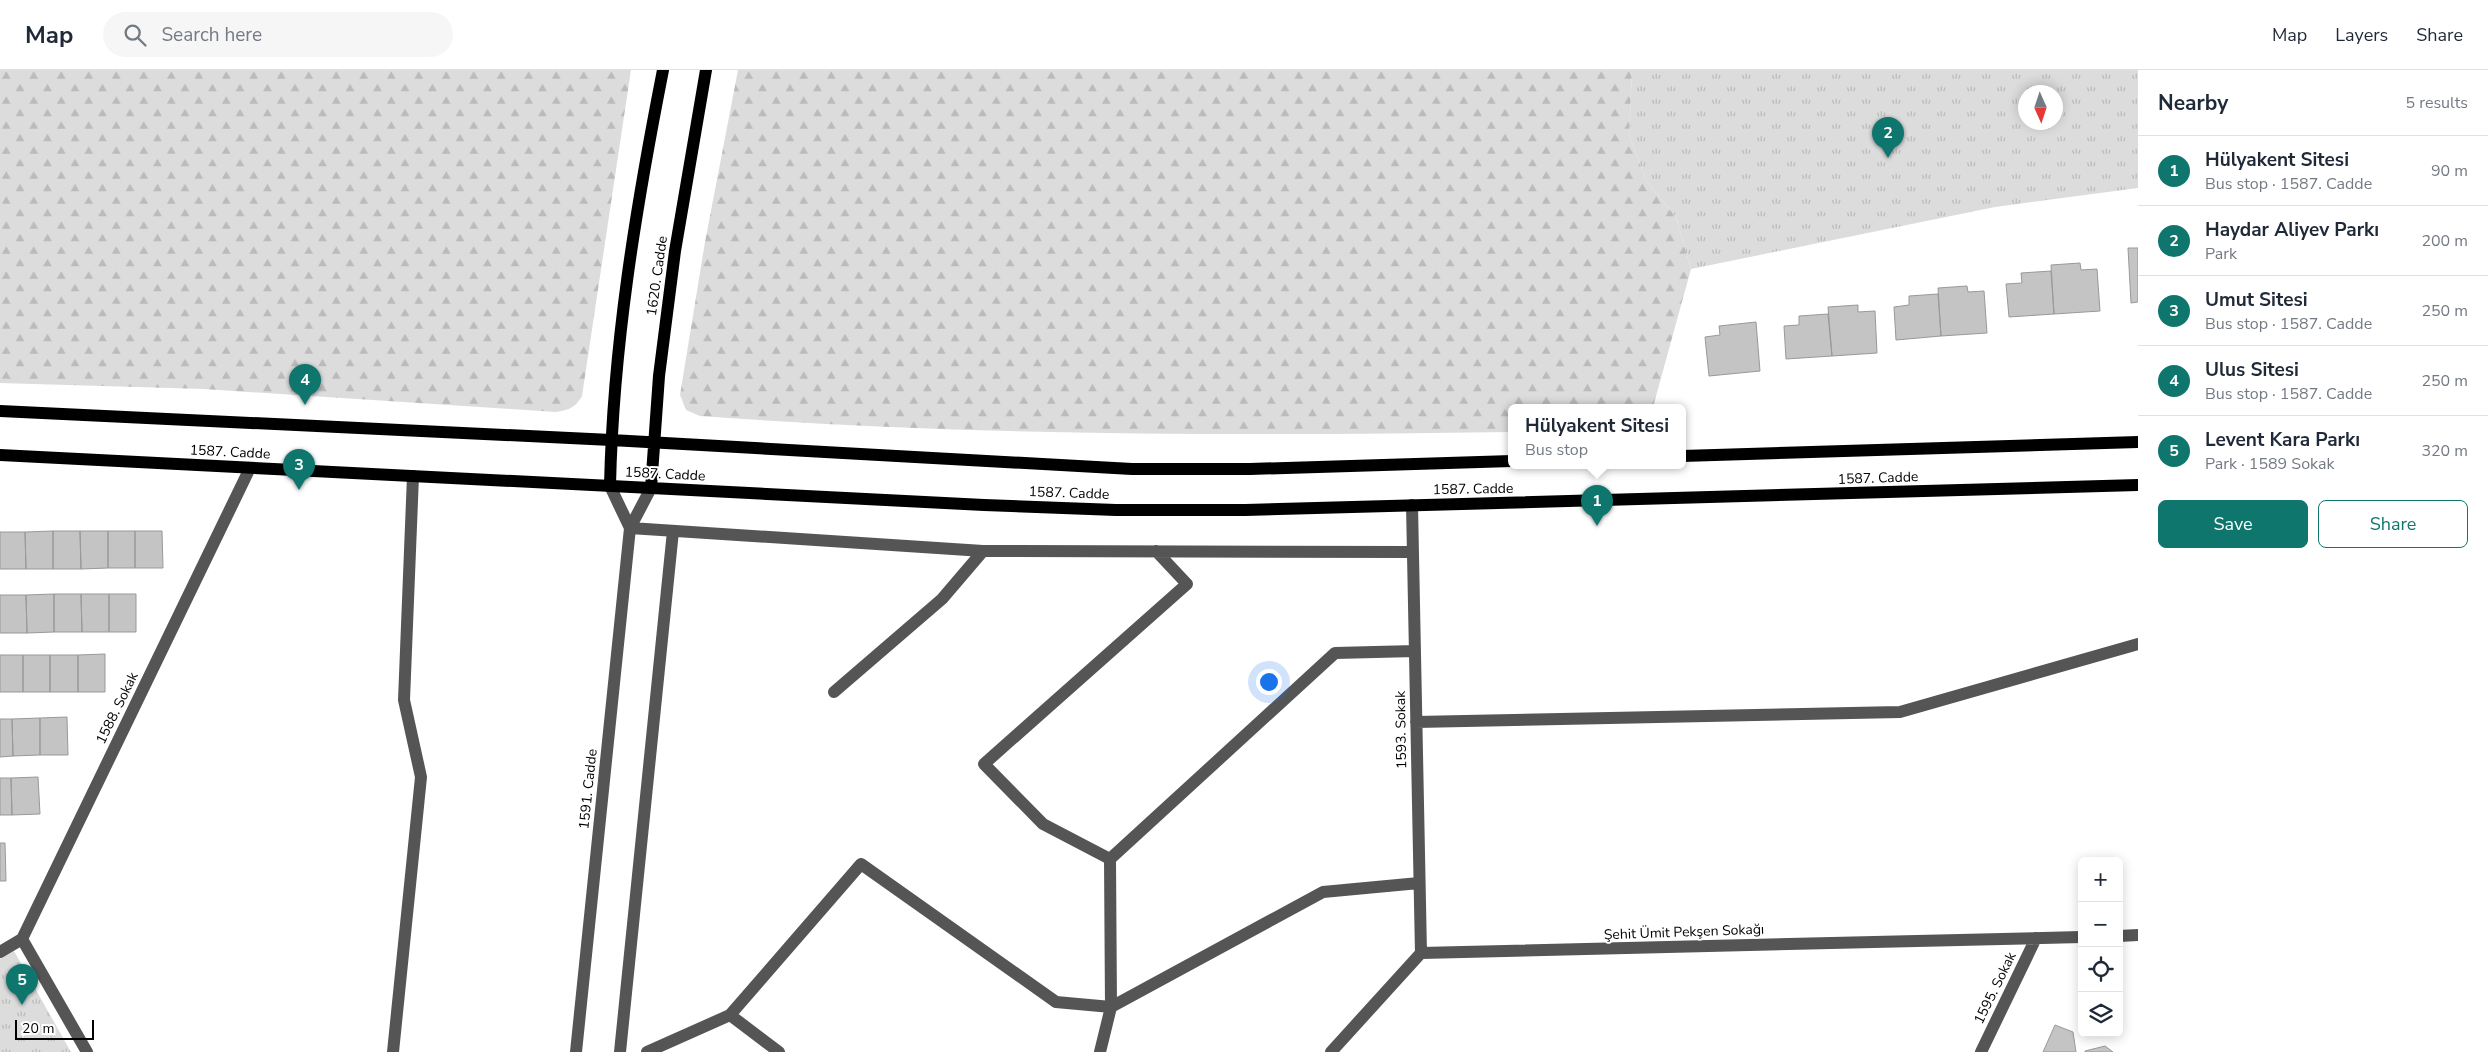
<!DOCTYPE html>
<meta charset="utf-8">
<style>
:root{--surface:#fff;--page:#f6f6f7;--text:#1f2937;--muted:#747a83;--line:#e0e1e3;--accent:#0f766e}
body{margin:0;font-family:"Nunito Sans",sans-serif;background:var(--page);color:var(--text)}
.controls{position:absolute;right:15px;bottom:15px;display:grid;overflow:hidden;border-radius:8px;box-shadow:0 2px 12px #0003}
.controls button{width:45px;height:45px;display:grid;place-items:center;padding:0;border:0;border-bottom:1px solid var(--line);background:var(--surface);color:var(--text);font:25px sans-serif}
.compass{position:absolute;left:2018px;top:15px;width:45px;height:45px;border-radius:50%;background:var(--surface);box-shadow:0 2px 12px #0003;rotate:177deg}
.scale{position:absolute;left:15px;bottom:12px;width:79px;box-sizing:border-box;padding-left:5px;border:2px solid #000;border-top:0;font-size:14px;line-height:18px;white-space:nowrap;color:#000;-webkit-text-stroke:4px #fff;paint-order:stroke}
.you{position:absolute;left:1268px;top:611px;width:18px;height:18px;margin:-12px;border:4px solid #fff;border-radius:50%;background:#1a73e8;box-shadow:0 0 0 8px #1a73e833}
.badge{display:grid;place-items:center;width:32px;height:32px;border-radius:50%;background:var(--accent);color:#fff;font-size:16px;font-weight:700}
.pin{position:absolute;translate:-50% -41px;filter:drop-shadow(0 1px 2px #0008)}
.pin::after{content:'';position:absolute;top:26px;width:18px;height:15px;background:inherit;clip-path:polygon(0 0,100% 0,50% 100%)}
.popup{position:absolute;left:1508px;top:334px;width:178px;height:65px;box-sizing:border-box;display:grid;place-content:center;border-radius:8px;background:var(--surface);filter:drop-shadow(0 1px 4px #0005);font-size:16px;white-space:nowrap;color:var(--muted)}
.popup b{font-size:19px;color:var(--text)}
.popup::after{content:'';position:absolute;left:50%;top:100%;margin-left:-10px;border:10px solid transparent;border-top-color:var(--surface)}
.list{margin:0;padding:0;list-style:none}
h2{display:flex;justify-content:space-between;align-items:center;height:65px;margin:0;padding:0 20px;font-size:21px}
h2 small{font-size:16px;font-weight:400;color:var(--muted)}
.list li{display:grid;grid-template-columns:32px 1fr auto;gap:15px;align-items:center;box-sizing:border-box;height:70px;padding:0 20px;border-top:1px solid var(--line)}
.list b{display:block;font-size:19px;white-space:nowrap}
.list p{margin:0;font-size:16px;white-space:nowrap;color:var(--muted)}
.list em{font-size:16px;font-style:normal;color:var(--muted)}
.actions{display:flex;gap:10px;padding:15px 20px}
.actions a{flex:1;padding:11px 0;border:1px solid var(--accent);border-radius:8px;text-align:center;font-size:18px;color:var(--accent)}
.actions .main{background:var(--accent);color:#fff}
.icon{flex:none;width:28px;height:28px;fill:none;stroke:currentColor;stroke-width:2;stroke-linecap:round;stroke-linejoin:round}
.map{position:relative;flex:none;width:2138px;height:982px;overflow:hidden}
header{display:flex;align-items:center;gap:30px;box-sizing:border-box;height:70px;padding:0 25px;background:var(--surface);border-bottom:1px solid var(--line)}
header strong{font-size:24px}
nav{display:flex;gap:28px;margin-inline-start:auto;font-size:18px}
.search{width:350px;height:45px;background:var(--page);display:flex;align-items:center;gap:12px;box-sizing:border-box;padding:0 18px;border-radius:28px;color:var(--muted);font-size:19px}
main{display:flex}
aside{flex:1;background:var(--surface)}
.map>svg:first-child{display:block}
</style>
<header>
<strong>Map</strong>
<div class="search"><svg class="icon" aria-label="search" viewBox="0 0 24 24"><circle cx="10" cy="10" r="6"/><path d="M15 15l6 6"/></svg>Search here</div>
<nav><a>Map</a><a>Layers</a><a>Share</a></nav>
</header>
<main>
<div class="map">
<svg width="2138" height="982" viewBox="0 0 2138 982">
<defs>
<pattern id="grass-tufts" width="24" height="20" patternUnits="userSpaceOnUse" patternTransform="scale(1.25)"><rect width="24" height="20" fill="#dcdcdc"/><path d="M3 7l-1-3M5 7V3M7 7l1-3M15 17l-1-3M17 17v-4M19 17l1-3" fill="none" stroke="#bbb"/></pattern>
<pattern id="forest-firs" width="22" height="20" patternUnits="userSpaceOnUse" patternTransform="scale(1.25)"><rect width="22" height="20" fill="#dcdcdc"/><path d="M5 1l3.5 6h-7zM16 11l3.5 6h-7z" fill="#bbb"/></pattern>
</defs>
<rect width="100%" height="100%" fill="#fff"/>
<path fill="url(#grass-tufts)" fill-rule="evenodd" d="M 1632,0 L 2138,0 L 2138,118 L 1995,137 L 1691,199 L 1676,147 L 1647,112 L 1629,65 ZM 2026,22 L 2056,22 L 2056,52 L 2026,52 Z
M 14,881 L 71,982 L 0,982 L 0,889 Z"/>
<path fill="url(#forest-firs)" d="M 0,0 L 631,0 L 582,326 C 575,338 569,340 556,342 L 204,319 L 0,313 Z
M 738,0 L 1632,0 L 1629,65 L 1647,112 L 1676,147 L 1691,199 L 1653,337 L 1512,337 L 1512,362 C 1241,366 970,366 700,346 L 686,340 L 680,325 L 705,172 Z"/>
<path fill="#c4c4c4" stroke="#999" d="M 2128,178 L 2138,178 L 2138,232 L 2131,233 Z
M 2080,193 L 2081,200 L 2097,199 L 2100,241 L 2054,244 L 2051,195 Z
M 2051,201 L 2054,244 L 2009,247 L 2006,214 L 2022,213 L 2021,203 Z
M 1967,216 L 1968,222 L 1984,221 L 1987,263 L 1941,266 L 1938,218 Z
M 1938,224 L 1941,266 L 1896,270 L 1894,237 L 1909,235 L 1909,226 Z
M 1858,235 L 1858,242 L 1875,241 L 1877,283 L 1832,286 L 1828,237 Z
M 1828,244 L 1832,286 L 1786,289 L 1784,256 L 1799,255 L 1799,246 Z
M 1756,252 L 1760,301 L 1709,306 L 1705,267 L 1720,265 L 1719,256 Z
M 53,461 L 80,461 L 81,499 L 53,499 Z
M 53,461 L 53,499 L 26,499 L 25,462 Z
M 80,461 L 108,461 L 108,498 L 81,499 Z
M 108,461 L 135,461 L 135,498 L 108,498 Z
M 135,461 L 162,461 L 163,498 L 135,498 Z
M 0,462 L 25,462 L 26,499 L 0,499 Z
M 54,524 L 54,562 L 27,563 L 26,525 Z
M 54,524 L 81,524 L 82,562 L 54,562 Z
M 81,524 L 109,524 L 109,562 L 82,562 Z
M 109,524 L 136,524 L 136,562 L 109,562 Z
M 0,525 L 26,525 L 27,563 L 0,563 Z
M 105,584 L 105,622 L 78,622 L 78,585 Z
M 0,585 L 23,585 L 23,622 L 0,622 Z
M 23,585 L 50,585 L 50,622 L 23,622 Z
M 50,585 L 78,585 L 78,622 L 50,622 Z
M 67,647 L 68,685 L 40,685 L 40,648 Z
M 40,648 L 40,685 L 13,686 L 12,649 Z
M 0,649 L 12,649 L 13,686 L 0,687 Z
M 38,707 L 40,744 L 12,745 L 11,708 Z
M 0,708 L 11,708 L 12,745 L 0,745 Z
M 0,773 L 5,773 L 6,811 L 0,811 Z
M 2055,955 L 2073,962 L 2076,982 L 2043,982 Z
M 2105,976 L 2113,982 L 2085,982 L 2085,981 Z"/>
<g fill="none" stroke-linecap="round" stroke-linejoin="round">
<path stroke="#555" stroke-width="12" d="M 610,416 L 630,458
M 1412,435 L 1421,883
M 630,458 L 983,481 L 1413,482
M 834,622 L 942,529 L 983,481
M 1416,652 L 1900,642 L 2138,574
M 1110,789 L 1043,754 L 984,694 L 1187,514 L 1156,481
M 2119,866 L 2138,865
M 22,869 L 87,982
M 0,882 L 22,869 L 250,398
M 730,945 L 861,794 L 1056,932 L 1111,937 L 1110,789 L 1335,583 L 1415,581
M 393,982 L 421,707 L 404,630 L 413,406
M 576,982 L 630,458 L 651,418
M 620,982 L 673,461
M 647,982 L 730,945 L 779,982
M 1100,982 L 1111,937 L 1323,822 L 1419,813
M 1331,982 L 1421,883 L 2082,867
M 1981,982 L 2036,868"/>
<path stroke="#000" stroke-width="12" d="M 0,341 L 611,370 L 1132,399 L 1250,399 L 1512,391
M 0,385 L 984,435 L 1116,440 L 1245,440 L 2138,415
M 1682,386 L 2138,372
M 610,416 C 613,276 636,137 663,0
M 651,418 L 659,306 L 675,181 L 706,0"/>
</g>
<g text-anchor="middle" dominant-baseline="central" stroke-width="4" stroke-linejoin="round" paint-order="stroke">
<g font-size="14" fill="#000" stroke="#fff">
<text transform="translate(657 206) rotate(-82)">1620. Cadde</text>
<text transform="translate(230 382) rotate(3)">1587. Cadde</text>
<text transform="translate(665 404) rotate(3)">1587. Cadde</text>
<text transform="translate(1878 408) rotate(-2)">1587. Cadde</text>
<text transform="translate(1473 419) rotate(-1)">1587. Cadde</text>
<text transform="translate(1069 423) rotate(2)">1587. Cadde</text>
<text transform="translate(117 638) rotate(-64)">1588. Sokak</text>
<text transform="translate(1401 660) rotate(-91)">1593. Sokak</text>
<text transform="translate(588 719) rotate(-84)">1591. Cadde</text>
<text transform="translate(1684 862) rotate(-2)">Şehit Ümit Pekşen Sokağı</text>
<text transform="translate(1995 918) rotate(-64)">1595. Sokak</text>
</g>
</g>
</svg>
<div class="controls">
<button>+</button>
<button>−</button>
<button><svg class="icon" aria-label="locate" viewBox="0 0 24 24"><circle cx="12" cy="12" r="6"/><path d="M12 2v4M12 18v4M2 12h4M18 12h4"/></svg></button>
<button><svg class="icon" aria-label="layers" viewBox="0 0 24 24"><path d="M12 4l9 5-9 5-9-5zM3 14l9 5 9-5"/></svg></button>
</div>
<svg class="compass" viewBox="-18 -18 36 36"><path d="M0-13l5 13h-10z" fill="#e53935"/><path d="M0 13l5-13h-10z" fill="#747a83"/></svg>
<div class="scale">20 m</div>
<div class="you"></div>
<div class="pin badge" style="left:1597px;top:456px">1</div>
<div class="popup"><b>Hülyakent Sitesi</b>Bus stop</div>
<div class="pin badge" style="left:1888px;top:88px">2</div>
<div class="pin badge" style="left:299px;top:420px">3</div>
<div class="pin badge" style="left:305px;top:335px">4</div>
<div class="pin badge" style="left:22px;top:935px">5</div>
</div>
<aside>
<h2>Nearby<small>5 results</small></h2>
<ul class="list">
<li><span class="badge">1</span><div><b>Hülyakent Sitesi</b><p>Bus stop · 1587. Cadde</p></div><em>90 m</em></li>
<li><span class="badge">2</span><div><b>Haydar Aliyev Parkı</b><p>Park</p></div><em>200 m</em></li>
<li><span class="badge">3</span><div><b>Umut Sitesi</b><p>Bus stop · 1587. Cadde</p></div><em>250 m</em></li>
<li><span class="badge">4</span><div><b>Ulus Sitesi</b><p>Bus stop · 1587. Cadde</p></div><em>250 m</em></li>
<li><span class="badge">5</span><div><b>Levent Kara Parkı</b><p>Park · 1589 Sokak</p></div><em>320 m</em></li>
</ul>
<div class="actions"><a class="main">Save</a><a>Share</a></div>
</aside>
</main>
